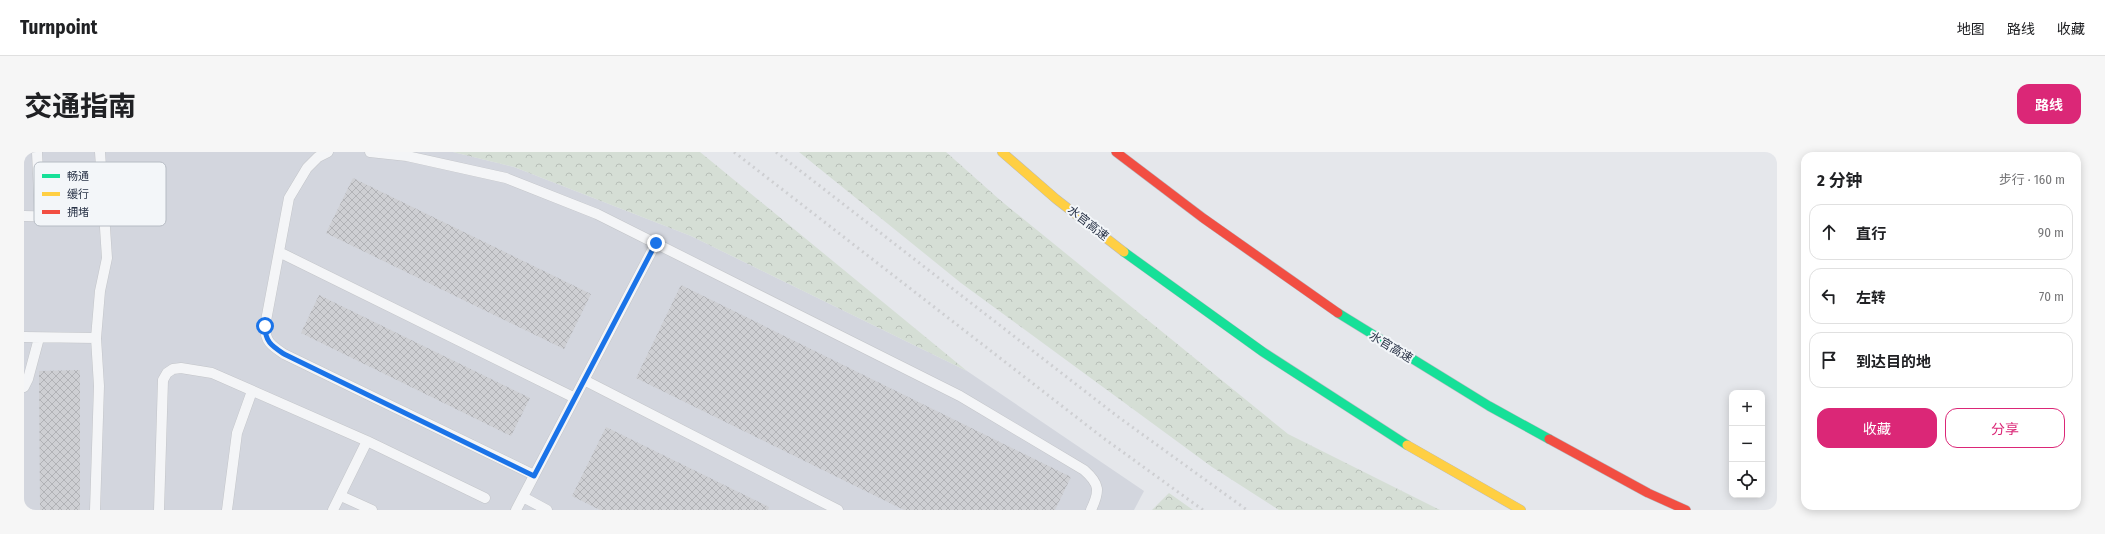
<!DOCTYPE html>
<html lang="zh">
<meta charset="utf-8">
<style>
:root{--surface:#fff;--page:#f6f6f6;--text:#202124;--muted:#757577;--line:#e0e0e0;--accent:#db2777}
body{margin:0;font-family:"Fira Sans Condensed","Noto Sans SC",sans-serif;background:var(--page);color:var(--text)}
.controls{position:absolute;right:12px;bottom:12px;display:grid;overflow:hidden;border-radius:8px;box-shadow:0 2px 10px #0003}
.controls button{width:36px;height:36px;display:grid;place-items:center;padding:0;border:0;border-bottom:1px solid var(--line);background:var(--surface);color:var(--text);font:20px sans-serif}
.stop{position:absolute;width:12px;height:12px;margin:-9px;border:3px solid #1a73e8;border-radius:50%;background:#fff}
.stop.end{background:#1a73e8;border-color:#fff;box-shadow:0 1px 4px #0008}
.list{margin:0;padding:0;list-style:none}
h2{display:flex;justify-content:space-between;align-items:center;height:52px;margin:0;padding:0 16px;font-size:17px}
h2 small{font-size:13px;font-weight:400;color:var(--muted)}
.list li{display:grid;grid-template-columns:26px 1fr auto;gap:12px;align-items:center;box-sizing:border-box;height:56px;margin:0 8px 8px;padding:0 8px;border:1px solid var(--line);border-radius:12px}
.list b{display:block;font-size:15px;white-space:nowrap}
.list em{font-size:13px;font-style:normal;color:var(--muted)}
.actions{display:flex;gap:8px;padding:12px 16px}
.actions a{flex:1;padding:9px 0;border:1px solid var(--accent);border-radius:12px;text-align:center;font-size:14px;color:var(--accent)}
.actions .main{background:var(--accent);color:#fff}
.icon{flex:none;width:22px;height:22px;fill:none;stroke:currentColor;stroke-width:2;stroke-linecap:round;stroke-linejoin:round}
.map{position:relative;flex:none;width:1753px;height:358px;overflow:hidden;border-radius:12px}
header{display:flex;align-items:center;gap:24px;box-sizing:border-box;height:56px;padding:0 20px;background:var(--surface);border-bottom:1px solid var(--line)}
header strong{font-size:19px}
nav{display:flex;gap:22px;margin-inline-start:auto;font-size:14px}
.intro{display:flex;align-items:center;justify-content:space-between;box-sizing:border-box;height:96px;padding:0 24px}
h1{margin:0;font-size:28px}
.button{padding:10px 18px;border-radius:12px;background:var(--accent);color:#fff;font-size:14px;font-weight:700}
main{display:flex;gap:24px;padding:0 24px}
aside{flex:1;background:var(--surface);border-radius:12px;box-shadow:0 2px 10px #0003}
.map>svg:first-child{display:block}
</style>
<header>
<strong>Turnpoint</strong>
<nav><a>地图</a><a>路线</a><a>收藏</a></nav>
</header>
<div class="intro"><h1>交通指南</h1><a class="button">路线</a></div>
<main>
<div class="map">
<svg width="1753" height="358" viewBox="0 0 1753 358">
<defs>
<pattern id="forest-crowns" width="20" height="18" patternUnits="userSpaceOnUse"><rect width="20" height="18" fill="#d5ded5"/><path d="M2 6a3 3 0 1 1 6 0M12 15a3 3 0 1 1 6 0" fill="none" stroke="#b7bfb8"/></pattern>
<pattern id="building-cross-hatch" width="8" height="8" patternUnits="userSpaceOnUse"><rect width="8" height="8" fill="#cecfd3"/><path d="M0 0l8 8M0 8l8-8" fill="none" stroke="#b1b2b6"/></pattern>
</defs>
<rect width="100%" height="100%" fill="#e5e7eb"/>
<path fill="#d3d6de" d="M 0,0 L 429,0 L 490,15 L 667,84 L 943,219 L 1120,339 L 1110,358 L 0,358 Z"/>
<path fill="url(#forest-crowns)" d="M 429,0 L 676,0 L 943,219 L 667,84 L 490,15 Z
M 775,0 L 922,0 L 976,48 L 1264,282 L 1416,358 L 1255,358 L 1188,315 L 937,131 Z
M 1145,341 L 1169,358 L 1128,358 Z"/>
<path fill="url(#building-cross-hatch)" d="M 329,26 L 567,142 L 540,197 L 302,81 Z
M 657,133 L 1047,325 L 1031,358 L 880,358 L 612,226 Z
M 295,143 L 506,246 L 487,284 L 277,181 Z
M 56,218 L 56,358 L 16,358 L 15,219 Z
M 582,275 L 745,355 L 744,358 L 576,358 L 548,344 Z"/>
<g fill="none" stroke-linecap="round" stroke-linejoin="round">
<defs>
<path id="lane" d="M 13,0 L 16,65
M 304,0 L 294,5 L 283,16 L 265,46 L 241,174 C 241,190 248,194 260,202 L 510,323
M 346,0 L 383,4 L 482,26 L 573,62 L 936,244 L 1060,318 C 1076,332 1076,339 1067,358
M 0,64 L 81,66
M 255,100 L 551,246
M 0,185 L 72,186 L 75,234 L 71,358
M 72,186 L 76,139 L 83,106 L 76,0
M 560,228 L 814,358
M 0,235 L 4,227 L 15,186
M 343,289 L 461,346
M 317,344 L 348,358
M 499,345 L 523,358
M 135,358 L 139,228 L 143,221 L 149,217 L 157,216 L 188,221 L 343,289 L 309,358
M 203,358 L 213,281 L 228,239
M 492,358 L 632,91"/>
<path id="fast" d="M 1100,100 L 1239,200 L 1383,293
M 1314,161 L 1465,254 L 1525,287"/>
<path id="slow" d="M 978,0 L 1032,47 L 1100,100
M 1383,293 L 1497,358"/>
<path id="jam" d="M 1092,0 L 1179,66 L 1314,161
M 1525,287 L 1624,341 L 1662,358"/>
</defs>
<use href="#lane" stroke="#c3c5c9" stroke-width="11"/>
<use href="#fast" stroke="#b7bac0" stroke-width="10"/>
<use href="#slow" stroke="#b7bac0" stroke-width="10"/>
<use href="#jam" stroke="#b7bac0" stroke-width="10"/>
<use href="#lane" stroke="#f4f5f7" stroke-width="10"/>
<use href="#fast" stroke="#16e098" stroke-width="9"/>
<use href="#slow" stroke="#ffcf43" stroke-width="9"/>
<use href="#jam" stroke="#f24e42" stroke-width="9"/>
<path stroke="#cecfd2" stroke-width="3" stroke-dasharray="2 4" stroke-linecap="butt" d="M 710,0 L 1078,285 L 1179,358
M 752,0 L 1093,264 L 1223,358"/>
</g>
<g fill="none" stroke-linecap="round" stroke-linejoin="round">
<path stroke="#1a73e8" stroke-width="5" d="M 241,174 C 241,190 248,194 260,202 L 510,324 L 632,91"/>
</g>
<g text-anchor="middle" dominant-baseline="central" stroke-width="4" stroke-linejoin="round" paint-order="stroke">
<g font-size="12" fill="#293347" stroke="#f3f6f9">
<text transform="translate(1064 71) rotate(38)">水官高速</text>
<text transform="translate(1367 195) rotate(31)">水官高速</text>
</g>
</g>
<rect x="10" y="10" width="132" height="64" rx="6" fill="#f3f6f9" stroke="#b6bcc4" stroke-width="1"/>
<rect x="18" y="22" width="18" height="4" fill="#16e098"/>
<rect x="18" y="40" width="18" height="4" fill="#ffcf43"/>
<rect x="18" y="58" width="18" height="4" fill="#f24e42"/>
<g font-size="11" fill="#293347">
<text x="43" y="28">畅通</text>
<text x="43" y="46">缓行</text>
<text x="43" y="64">拥堵</text>
</g>
</svg>
<div class="controls">
<button>+</button>
<button>−</button>
<button><svg class="icon" aria-label="locate" viewBox="0 0 24 24"><circle cx="12" cy="12" r="6"/><path d="M12 2v4M12 18v4M2 12h4M18 12h4"/></svg></button>
</div>
<div class="stop" style="left:241px;top:174px"></div>
<div class="stop end" style="left:632px;top:91px"></div>
</div>
<aside>
<h2>2 分钟<small>步行 · 160 m</small></h2>
<ul class="list">
<li><svg class="icon" aria-label="ahead" viewBox="0 0 24 24"><path d="M12 20V5M6 11l6-6 6 6"/></svg><div><b>直行</b></div><em>90 m</em></li>
<li><svg class="icon" aria-label="left" viewBox="0 0 24 24"><path d="M17 20v-9H6M10 6l-5 5 5 5"/></svg><div><b>左转</b></div><em>70 m</em></li>
<li><svg class="icon" aria-label="arrive" viewBox="0 0 24 24"><path d="M6 21V4h12l-3 4 3 4H6"/></svg><div><b>到达目的地</b></div></li>
</ul>
<div class="actions"><a class="main">收藏</a><a>分享</a></div>
</aside>
</main>
